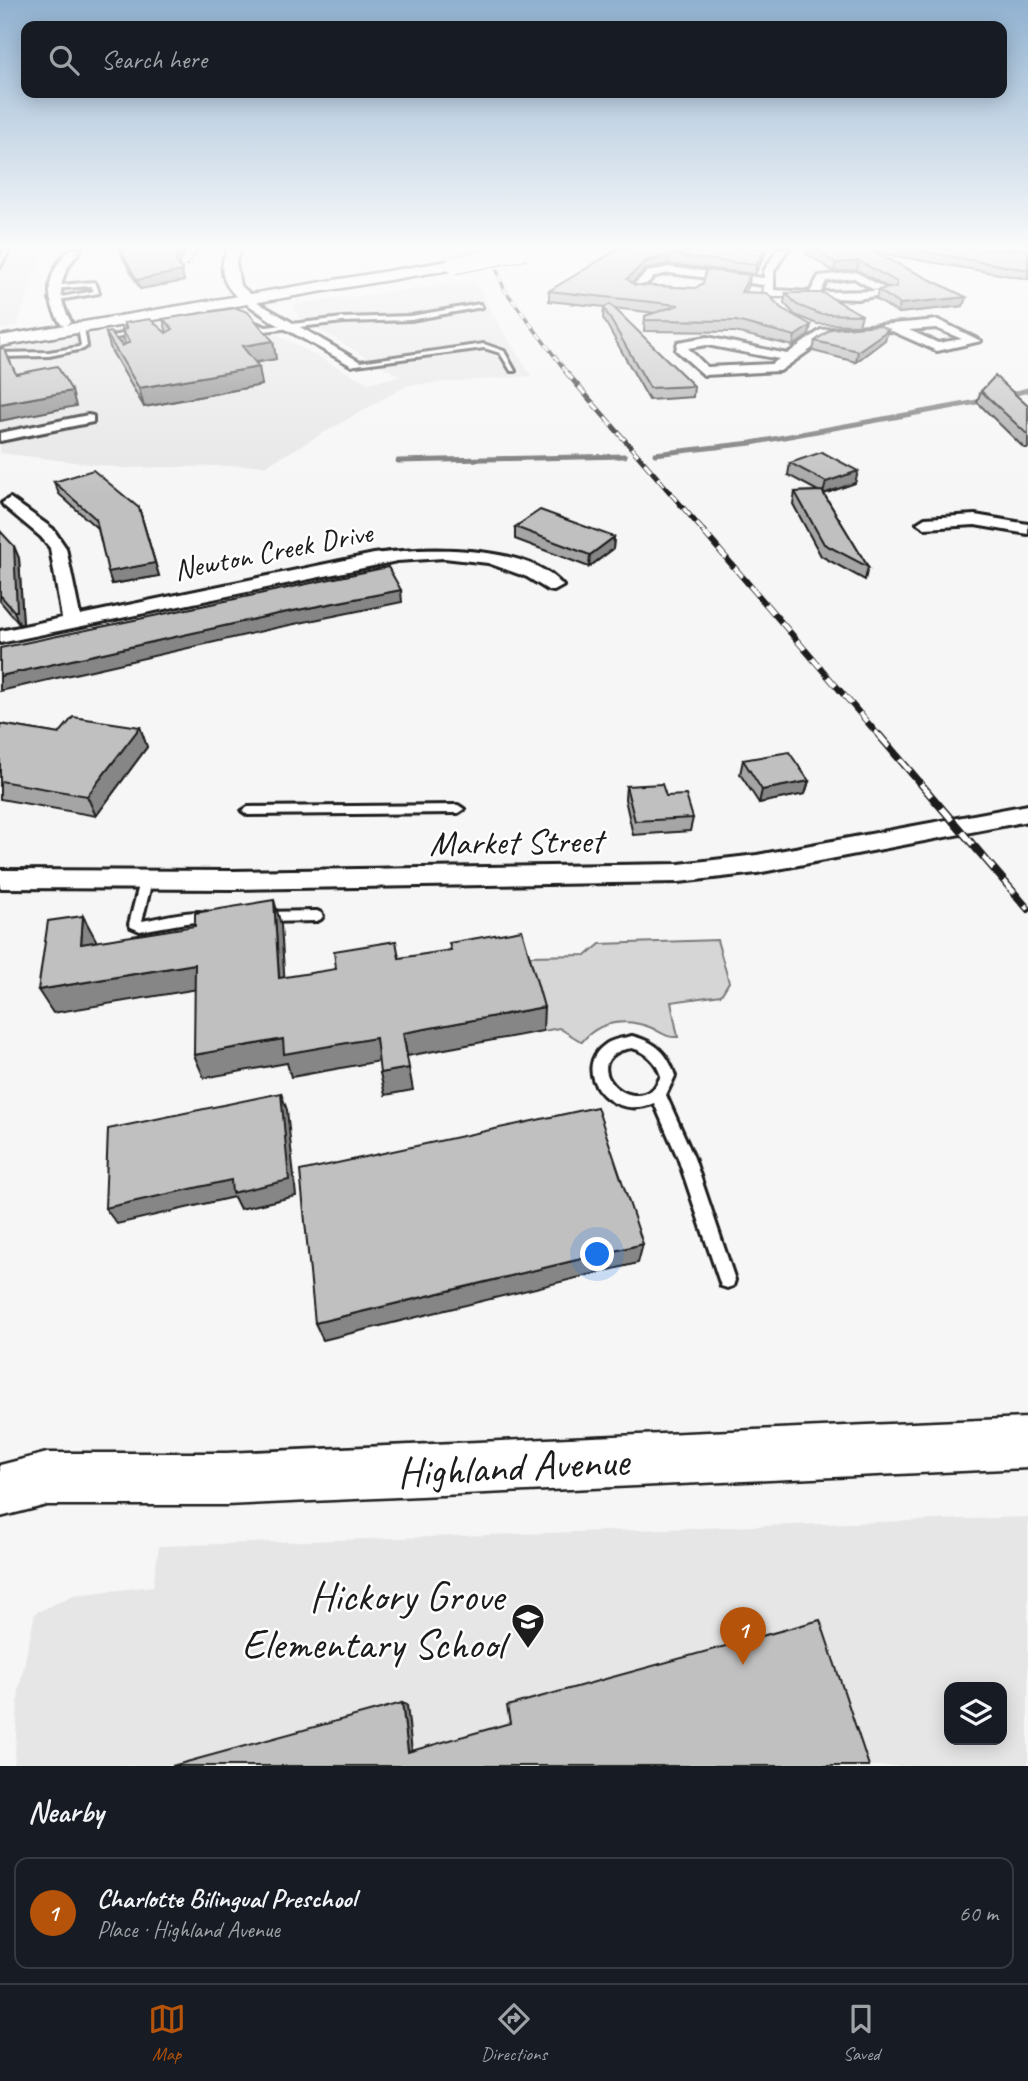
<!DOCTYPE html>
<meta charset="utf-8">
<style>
:root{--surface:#171b24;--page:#20242c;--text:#f1f3f6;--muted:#9ea1a6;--line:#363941;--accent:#b45309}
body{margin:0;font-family:Caveat,sans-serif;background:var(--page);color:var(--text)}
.controls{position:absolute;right:21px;bottom:21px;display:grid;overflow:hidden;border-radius:14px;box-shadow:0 4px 18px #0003}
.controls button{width:63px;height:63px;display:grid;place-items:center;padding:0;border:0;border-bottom:2px solid var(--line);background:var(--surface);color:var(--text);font:35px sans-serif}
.you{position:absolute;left:598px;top:1255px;width:24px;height:24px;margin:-18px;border:5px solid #fff;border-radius:50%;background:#1a73e8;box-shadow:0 0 0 10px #1a73e833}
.badge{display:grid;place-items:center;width:46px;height:46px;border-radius:50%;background:var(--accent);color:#fff;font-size:23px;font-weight:700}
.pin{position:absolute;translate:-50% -58px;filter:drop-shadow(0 2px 4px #0008)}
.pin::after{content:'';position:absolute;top:37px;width:24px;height:21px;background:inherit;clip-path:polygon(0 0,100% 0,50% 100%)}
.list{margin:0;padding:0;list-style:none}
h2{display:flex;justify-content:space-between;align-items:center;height:91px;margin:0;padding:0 28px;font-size:30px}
h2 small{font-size:23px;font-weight:400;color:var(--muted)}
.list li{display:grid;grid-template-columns:46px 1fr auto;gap:21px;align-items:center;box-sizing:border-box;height:112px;margin:0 14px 14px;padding:0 14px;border:2px solid var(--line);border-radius:14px}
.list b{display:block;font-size:26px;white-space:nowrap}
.list p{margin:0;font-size:23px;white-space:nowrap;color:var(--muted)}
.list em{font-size:23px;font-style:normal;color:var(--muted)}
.icon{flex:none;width:38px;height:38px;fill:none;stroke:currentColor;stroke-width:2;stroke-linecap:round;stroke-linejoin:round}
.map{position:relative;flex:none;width:1028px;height:1766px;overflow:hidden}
.search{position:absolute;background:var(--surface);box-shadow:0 4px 18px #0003;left:21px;right:21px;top:21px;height:77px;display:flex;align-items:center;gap:18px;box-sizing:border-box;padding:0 24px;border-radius:14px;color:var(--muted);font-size:26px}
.sheet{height:217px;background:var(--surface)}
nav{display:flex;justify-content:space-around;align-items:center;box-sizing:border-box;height:98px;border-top:2px solid var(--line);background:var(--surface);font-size:19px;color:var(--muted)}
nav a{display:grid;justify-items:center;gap:4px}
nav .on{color:var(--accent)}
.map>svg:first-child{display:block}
</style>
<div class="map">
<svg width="1028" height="1766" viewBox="0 0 1028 1766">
<rect width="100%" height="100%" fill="#f6f6f6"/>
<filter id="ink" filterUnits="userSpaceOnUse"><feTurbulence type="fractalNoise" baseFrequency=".0143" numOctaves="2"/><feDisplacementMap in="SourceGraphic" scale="14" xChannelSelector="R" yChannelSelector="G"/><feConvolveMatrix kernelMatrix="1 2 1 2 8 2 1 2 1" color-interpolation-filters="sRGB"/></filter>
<g filter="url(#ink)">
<path fill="#e6e6e6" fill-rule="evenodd" d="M 0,249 L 43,249 L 17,326 L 0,329 Z
M 476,281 L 490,310 L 531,376 L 408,385 L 267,465 L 124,468 L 0,453 L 0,348 L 212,315 L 247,319 L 368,383 L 400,376 L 298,318 L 294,304 Z
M 1028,1517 L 1028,1766 L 14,1766 L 19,1689 L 35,1613 L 74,1595 L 153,1586 L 159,1546 ZM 949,1687 L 1002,1687 L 1002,1740 L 949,1740 Z"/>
<path fill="#d6d6d6" stroke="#797979" stroke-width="2" d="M 717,940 L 729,982 L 721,995 L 671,1002 L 678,1037 C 667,1038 662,1033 652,1028 C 628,1018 599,1020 582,1042 L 559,1028 L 543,1031 L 527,972 L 528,956 L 587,955 L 600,944 Z"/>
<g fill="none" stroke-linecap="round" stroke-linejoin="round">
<path stroke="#727272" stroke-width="5" d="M 1005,396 L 1028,390
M 655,454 L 751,443 L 988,400
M 398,461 L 625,456"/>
<defs>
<path id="lane" d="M 5,249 L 10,249 L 0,267 L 0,260 Z
M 93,282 L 96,284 L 99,293 L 53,301 L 50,299 L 94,291 L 91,286 L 53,289 L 51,286 Z
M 480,304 L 482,307 L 411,320 L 343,322 L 265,331 L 243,321 L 248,320 L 266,327 L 343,318 L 411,316 Z
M 126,325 L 134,334 L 116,338 L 122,347 L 117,348 L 109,337 L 127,333 L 123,327 Z
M 81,326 L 84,328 L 87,346 L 83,349 L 49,356 L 0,357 L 0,353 L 49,352 L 79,347 L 81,345 L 78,328 Z
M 484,344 L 504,351 L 515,371 L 511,371 L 500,353 L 484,348 L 356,365 L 353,363 Z
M 458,805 L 464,809 L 458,813 L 248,815 L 242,811 L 248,807 Z
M 146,876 L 152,881 L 142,921 C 165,917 193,908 216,914 L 218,917 L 216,920 L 186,923 L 140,931 L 131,927 L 129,924 L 140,881 Z
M 317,911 L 321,913 L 323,916 L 321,919 L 317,921 L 261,922 L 257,920 L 255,917 L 257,914 L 261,912 Z
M 632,1036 C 656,1042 668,1053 675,1076 L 666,1095 L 694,1158 L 735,1280 L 733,1286 L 727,1288 L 721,1286 L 719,1280 L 678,1158 L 654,1103 C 609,1123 569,1069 606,1044 C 613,1039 624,1038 632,1036 ZM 632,1048 C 647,1052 656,1061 661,1076 C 658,1081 656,1087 652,1090 C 626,1109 588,1070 616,1053 C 620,1050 627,1049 632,1048 Z"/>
<path id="street" d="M 70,249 L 81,249 C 60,274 54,292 71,322 L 65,326 L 61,324 C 43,296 47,272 70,249 Z
M 778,249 L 788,249 L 774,271 L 774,290 L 810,292 L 819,276 L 856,272 L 893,293 L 858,299 L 774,296 L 769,299 L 763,296 L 764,285 L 669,273 L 655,276 L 638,291 L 629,289 L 647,272 L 669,267 L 764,278 L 764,271 ZM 854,278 L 876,291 L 821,292 L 826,281 Z
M 250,298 L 362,363 L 352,366 L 273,322 L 246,303 L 244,301 Z
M 938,320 L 981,341 L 937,351 L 892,331 L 828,337 L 780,371 L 704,375 L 676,350 L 678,342 L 707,337 L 787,354 L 821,330 ZM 936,328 L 962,339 L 938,343 L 909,330 ZM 707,345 L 779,359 L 772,364 L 707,367 L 688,348 Z
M 88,415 L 93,416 L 93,422 L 0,441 L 0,433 Z
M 10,498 L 53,529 L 66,548 L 80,615 L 374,554 C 423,547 528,543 563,586 L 554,591 L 548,590 L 527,577 L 488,563 L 444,558 L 397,561 L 0,643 L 0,631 L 62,618 L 50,548 L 41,537 L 4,506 L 2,503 Z
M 975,515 L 1028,524 L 1028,534 L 975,525 L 925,528 L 917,523 L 925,518 Z
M 1028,805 L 1028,821 L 757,873 L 679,882 L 233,889 L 0,888 L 0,870 L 233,871 L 679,864 L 757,855 Z"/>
<path id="secondary" d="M 227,249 L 241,249 L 236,261 L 240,285 L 255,298 L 255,304 L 245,304 C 225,288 216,274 227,249 Z
M 1028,1418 L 1028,1468 L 226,1505 L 47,1505 L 0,1517 L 0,1465 L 47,1453 L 226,1453 Z"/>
<path id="primary" d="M 454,260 L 460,262 L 460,268 L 0,346 L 0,336 Z"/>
</defs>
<use href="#lane" stroke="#1c1c1c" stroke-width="6"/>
<use href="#street" stroke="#1c1c1c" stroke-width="6"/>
<use href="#secondary" stroke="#1c1c1c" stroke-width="5"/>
<use href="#primary" stroke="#1c1c1c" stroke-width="5"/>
<path stroke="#1c1c1c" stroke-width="2" stroke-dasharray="3.5 2.5" stroke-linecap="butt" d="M 180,269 L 189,264 L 198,249"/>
<use href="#lane" fill="#fff" fill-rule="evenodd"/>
<use href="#street" fill="#fff" fill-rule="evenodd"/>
<use href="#secondary" fill="#fff" fill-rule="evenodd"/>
<use href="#primary" fill="#fff" fill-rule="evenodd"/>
<defs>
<path id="rail-far3" d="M 489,249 L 504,289 L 568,374"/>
<path id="rail-far2" d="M 566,372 L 705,533"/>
<path id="rail-far1" d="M 703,531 L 880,737"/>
<path id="rail" d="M 879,735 L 1028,909"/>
</defs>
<use href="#rail-far3" stroke="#1c1c1c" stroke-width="3.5"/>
<use href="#rail-far2" stroke="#1c1c1c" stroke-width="5"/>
<use href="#rail-far1" stroke="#1c1c1c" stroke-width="6"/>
<use href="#rail" stroke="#1c1c1c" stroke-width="8"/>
<use href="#rail-far3" stroke="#fff" stroke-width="2.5" stroke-dasharray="7" stroke-linecap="butt"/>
<use href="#rail-far2" stroke="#fff" stroke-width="3.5" stroke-dasharray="10" stroke-linecap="butt"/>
<use href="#rail-far1" stroke="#fff" stroke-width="4.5" stroke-dasharray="12" stroke-linecap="butt"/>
<use href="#rail" stroke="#fff" stroke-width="5" stroke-dasharray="16" stroke-linecap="butt"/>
<defs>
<path id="primary-bridge" d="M 454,265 L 526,251"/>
</defs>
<use href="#primary-bridge" stroke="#1c1c1c" stroke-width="19" stroke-linecap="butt"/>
<use href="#primary-bridge" stroke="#fff" stroke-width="17"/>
</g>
<path fill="#a5a5a5" stroke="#1c1c1c" stroke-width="2" d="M 120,249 L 179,265 L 184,281 L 140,289 L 122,256 Z
M 768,249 L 755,274 L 668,264 L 645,270 L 632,283 L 635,285 L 695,288 L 749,285 L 745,292 L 781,308 L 809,335 L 793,346 L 735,332 L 644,331 L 645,316 L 655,313 L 614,308 L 694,386 L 693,397 L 649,400 L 603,318 L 604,308 L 605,307 L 549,301 L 549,291 L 617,250 L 683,256 Z
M 807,249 L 1028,249 L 1028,279 L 873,252 L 966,297 L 963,306 L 898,313 L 876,299 L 878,290 L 889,288 L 857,270 L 834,272 L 806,253 Z
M 786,293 L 862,315 L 859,325 L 817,324 L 795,315 L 784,303 Z
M 163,319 L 273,341 L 276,359 L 255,363 L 262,385 L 144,407 L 111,350 L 106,333 L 122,346 L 125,344 L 122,330 L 126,330 L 124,323 L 167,333 Z
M 888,330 L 885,340 L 856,362 L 813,351 L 815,341 Z
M 981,391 L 1028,406 L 1028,448 L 1024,448 L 977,402 Z
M 790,463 L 858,471 L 855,483 L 824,494 L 868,567 L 865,580 L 821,556 L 793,504 L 795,492 L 818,491 L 788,475 Z
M 54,482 L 139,508 L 159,576 L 112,584 L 98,529 L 59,494 Z
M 515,527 L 614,537 L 613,549 L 589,567 L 515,539 Z
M 0,531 L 19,558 L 23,624 L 19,624 L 0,601 Z
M 0,724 L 59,734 L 140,727 L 147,747 L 96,816 L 0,799 Z
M 743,760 L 809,781 L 805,794 L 759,803 L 740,774 Z
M 626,786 L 666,796 L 693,818 L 690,831 L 633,835 L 625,799 Z"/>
<path fill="#868686" stroke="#1c1c1c" stroke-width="2" d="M 180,249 L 187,249 L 177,268 L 175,259 Z
M 305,249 L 322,249 L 305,252 Z
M 765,249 L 768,249 L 755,274 L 756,265 Z
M 669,255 L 668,264 L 645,270 L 626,289 L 627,279 L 646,261 Z
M 859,261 L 857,270 L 834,272 L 836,263 Z
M 182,271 L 184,281 L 140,289 L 137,280 Z
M 750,275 L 749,285 L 740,302 L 741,292 Z
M 966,297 L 963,306 L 898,313 L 900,304 Z
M 811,325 L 809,335 L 793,346 L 795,336 Z
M 888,330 L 885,340 L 856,362 L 858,351 Z
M 273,341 L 276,359 L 245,364 L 242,346 Z
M 259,367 L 262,385 L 144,407 L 139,388 Z
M 72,391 L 76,406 L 0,421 L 0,404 Z
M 858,471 L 855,483 L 823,494 L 826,482 Z
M 139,508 L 159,576 L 112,584 L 108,572 Z
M 614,537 L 613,549 L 589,567 L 590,555 Z
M 14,546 L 19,558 L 23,624 L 19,624 L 14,611 Z
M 401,590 L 402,602 L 280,627 L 0,691 L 0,676 L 277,614 Z
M 140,727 L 147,747 L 96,816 L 87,796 Z
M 809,781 L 805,794 L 759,803 L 762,790 Z
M 274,900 L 281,925 L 286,1002 L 279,978 Z
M 83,916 L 96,940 L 94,968 L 81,944 Z
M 195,964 L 204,988 L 53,1013 L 38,990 Z
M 544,1007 L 543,1031 L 407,1056 L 403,1033 Z
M 376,1038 L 380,1061 L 291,1077 L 287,1063 L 204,1078 L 194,1055 L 283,1039 Z
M 409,1068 L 413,1090 L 385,1095 L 380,1073 Z
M 281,1093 L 287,1110 L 296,1196 L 240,1209 L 234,1197 L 117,1224 L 105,1208 Z
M 643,1244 L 638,1263 L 323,1340 L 315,1323 Z
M 402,1703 L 407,1705 L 412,1752 L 408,1752 Z"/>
<path fill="#c0c0c0" stroke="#1c1c1c" stroke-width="2" d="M 120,249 L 180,249 L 175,259 L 182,271 L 137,280 Z
M 628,249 L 671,249 L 683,256 L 688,249 L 765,249 L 756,265 L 669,255 L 646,261 L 627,279 L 635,285 L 695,288 L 703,283 L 706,270 L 750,275 L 741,292 L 767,293 L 781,308 L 811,325 L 795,336 L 736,321 L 645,320 L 645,316 L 679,305 L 549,291 L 617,250 Z
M 814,249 L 867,249 L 966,297 L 900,304 L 878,290 L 896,287 L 897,282 L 859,261 L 836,263 Z
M 907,249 L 1028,249 L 1028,270 Z
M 786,293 L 823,293 L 862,315 L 820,314 L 797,305 Z
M 610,304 L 694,386 L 650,388 L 604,308 Z
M 236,308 L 248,312 L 273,341 L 242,346 L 259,367 L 139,388 L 106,333 L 110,332 L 122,346 L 130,342 L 122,330 L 127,329 L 124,323 L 150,319 L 166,333 L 173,329 L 163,319 Z
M 879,325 L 888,330 L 858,351 L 815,341 L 831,329 Z
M 4,348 L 16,374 L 57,366 L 72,391 L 0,404 L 0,349 Z
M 995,376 L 1028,406 L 1028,435 L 981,391 Z
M 822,452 L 858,471 L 826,482 L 790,463 Z
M 93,470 L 139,508 L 155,563 L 108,572 L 96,519 L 54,482 Z
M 822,491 L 868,567 L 824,544 L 795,492 Z
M 540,510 L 614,537 L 590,555 L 515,527 Z
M 0,531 L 14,546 L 17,611 L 14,611 L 0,595 Z
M 388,567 L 401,590 L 277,614 L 0,676 L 0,648 Z
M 73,717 L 140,727 L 87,796 L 0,781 L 0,724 L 59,734 Z
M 789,752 L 809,781 L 762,790 L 743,760 Z
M 662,784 L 666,796 L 686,795 L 693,818 L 635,821 L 626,786 Z
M 274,900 L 279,978 L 336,969 L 334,951 L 396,941 L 399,958 L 451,950 L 449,943 L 522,930 L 544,1007 L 403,1033 L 409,1068 L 380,1073 L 376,1038 L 284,1054 L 283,1039 L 194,1055 L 195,964 L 38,990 L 48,921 L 83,916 L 81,944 L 195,926 L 195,913 Z
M 281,1093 L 289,1180 L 232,1193 L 231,1180 L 105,1208 L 108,1129 Z
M 597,1107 L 643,1244 L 315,1323 L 300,1171 Z
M 820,1620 L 869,1766 L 172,1766 L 402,1703 L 408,1752 L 510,1723 L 507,1706 Z"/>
</g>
<linearGradient id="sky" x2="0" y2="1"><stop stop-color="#90b1d0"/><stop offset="0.5" stop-color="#fbfbfb"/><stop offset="1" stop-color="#fbfbfb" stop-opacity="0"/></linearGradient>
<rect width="1028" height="496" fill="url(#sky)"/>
<defs>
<symbol id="school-pin" viewBox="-11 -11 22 30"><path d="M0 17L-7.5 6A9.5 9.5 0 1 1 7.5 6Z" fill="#1c1c1c" stroke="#fff"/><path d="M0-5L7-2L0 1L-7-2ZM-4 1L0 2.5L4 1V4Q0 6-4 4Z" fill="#fff"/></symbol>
</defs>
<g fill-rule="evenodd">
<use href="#school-pin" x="509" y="1601" width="38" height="52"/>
</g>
<g text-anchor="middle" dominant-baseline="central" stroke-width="5" stroke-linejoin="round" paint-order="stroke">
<g font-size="30" fill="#1c1c1c" stroke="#fff">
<text transform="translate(273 551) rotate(-11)">Newton Creek Drive</text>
</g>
<g font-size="35" fill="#1c1c1c" stroke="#fff">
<text transform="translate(516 842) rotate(-1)">Market Street</text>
</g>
<g font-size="42" fill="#1c1c1c" stroke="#fff">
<text transform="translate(513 1467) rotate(-3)">Highland Avenue</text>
</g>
<g font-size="42" fill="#1c1c1c" stroke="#fff" text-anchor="end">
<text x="504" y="1596">Hickory Grove<tspan x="504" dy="48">Elementary School</tspan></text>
</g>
</g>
</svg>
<div class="controls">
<button><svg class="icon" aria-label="layers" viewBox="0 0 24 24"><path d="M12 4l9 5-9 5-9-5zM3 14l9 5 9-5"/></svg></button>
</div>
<div class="you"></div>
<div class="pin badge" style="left:743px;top:1665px">1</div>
<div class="search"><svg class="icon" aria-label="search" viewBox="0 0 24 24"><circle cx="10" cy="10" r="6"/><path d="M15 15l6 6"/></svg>Search here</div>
</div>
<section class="sheet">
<h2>Nearby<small></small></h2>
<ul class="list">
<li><span class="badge">1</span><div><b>Charlotte Bilingual Preschool</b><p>Place · Highland Avenue</p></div><em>60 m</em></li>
</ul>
</section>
<nav>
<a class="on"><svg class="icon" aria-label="map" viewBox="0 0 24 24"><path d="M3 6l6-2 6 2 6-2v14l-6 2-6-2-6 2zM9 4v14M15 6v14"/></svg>Map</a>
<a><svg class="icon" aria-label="directions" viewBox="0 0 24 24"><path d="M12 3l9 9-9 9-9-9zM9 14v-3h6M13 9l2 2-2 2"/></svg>Directions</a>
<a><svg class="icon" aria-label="saved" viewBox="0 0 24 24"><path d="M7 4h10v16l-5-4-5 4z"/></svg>Saved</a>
</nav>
